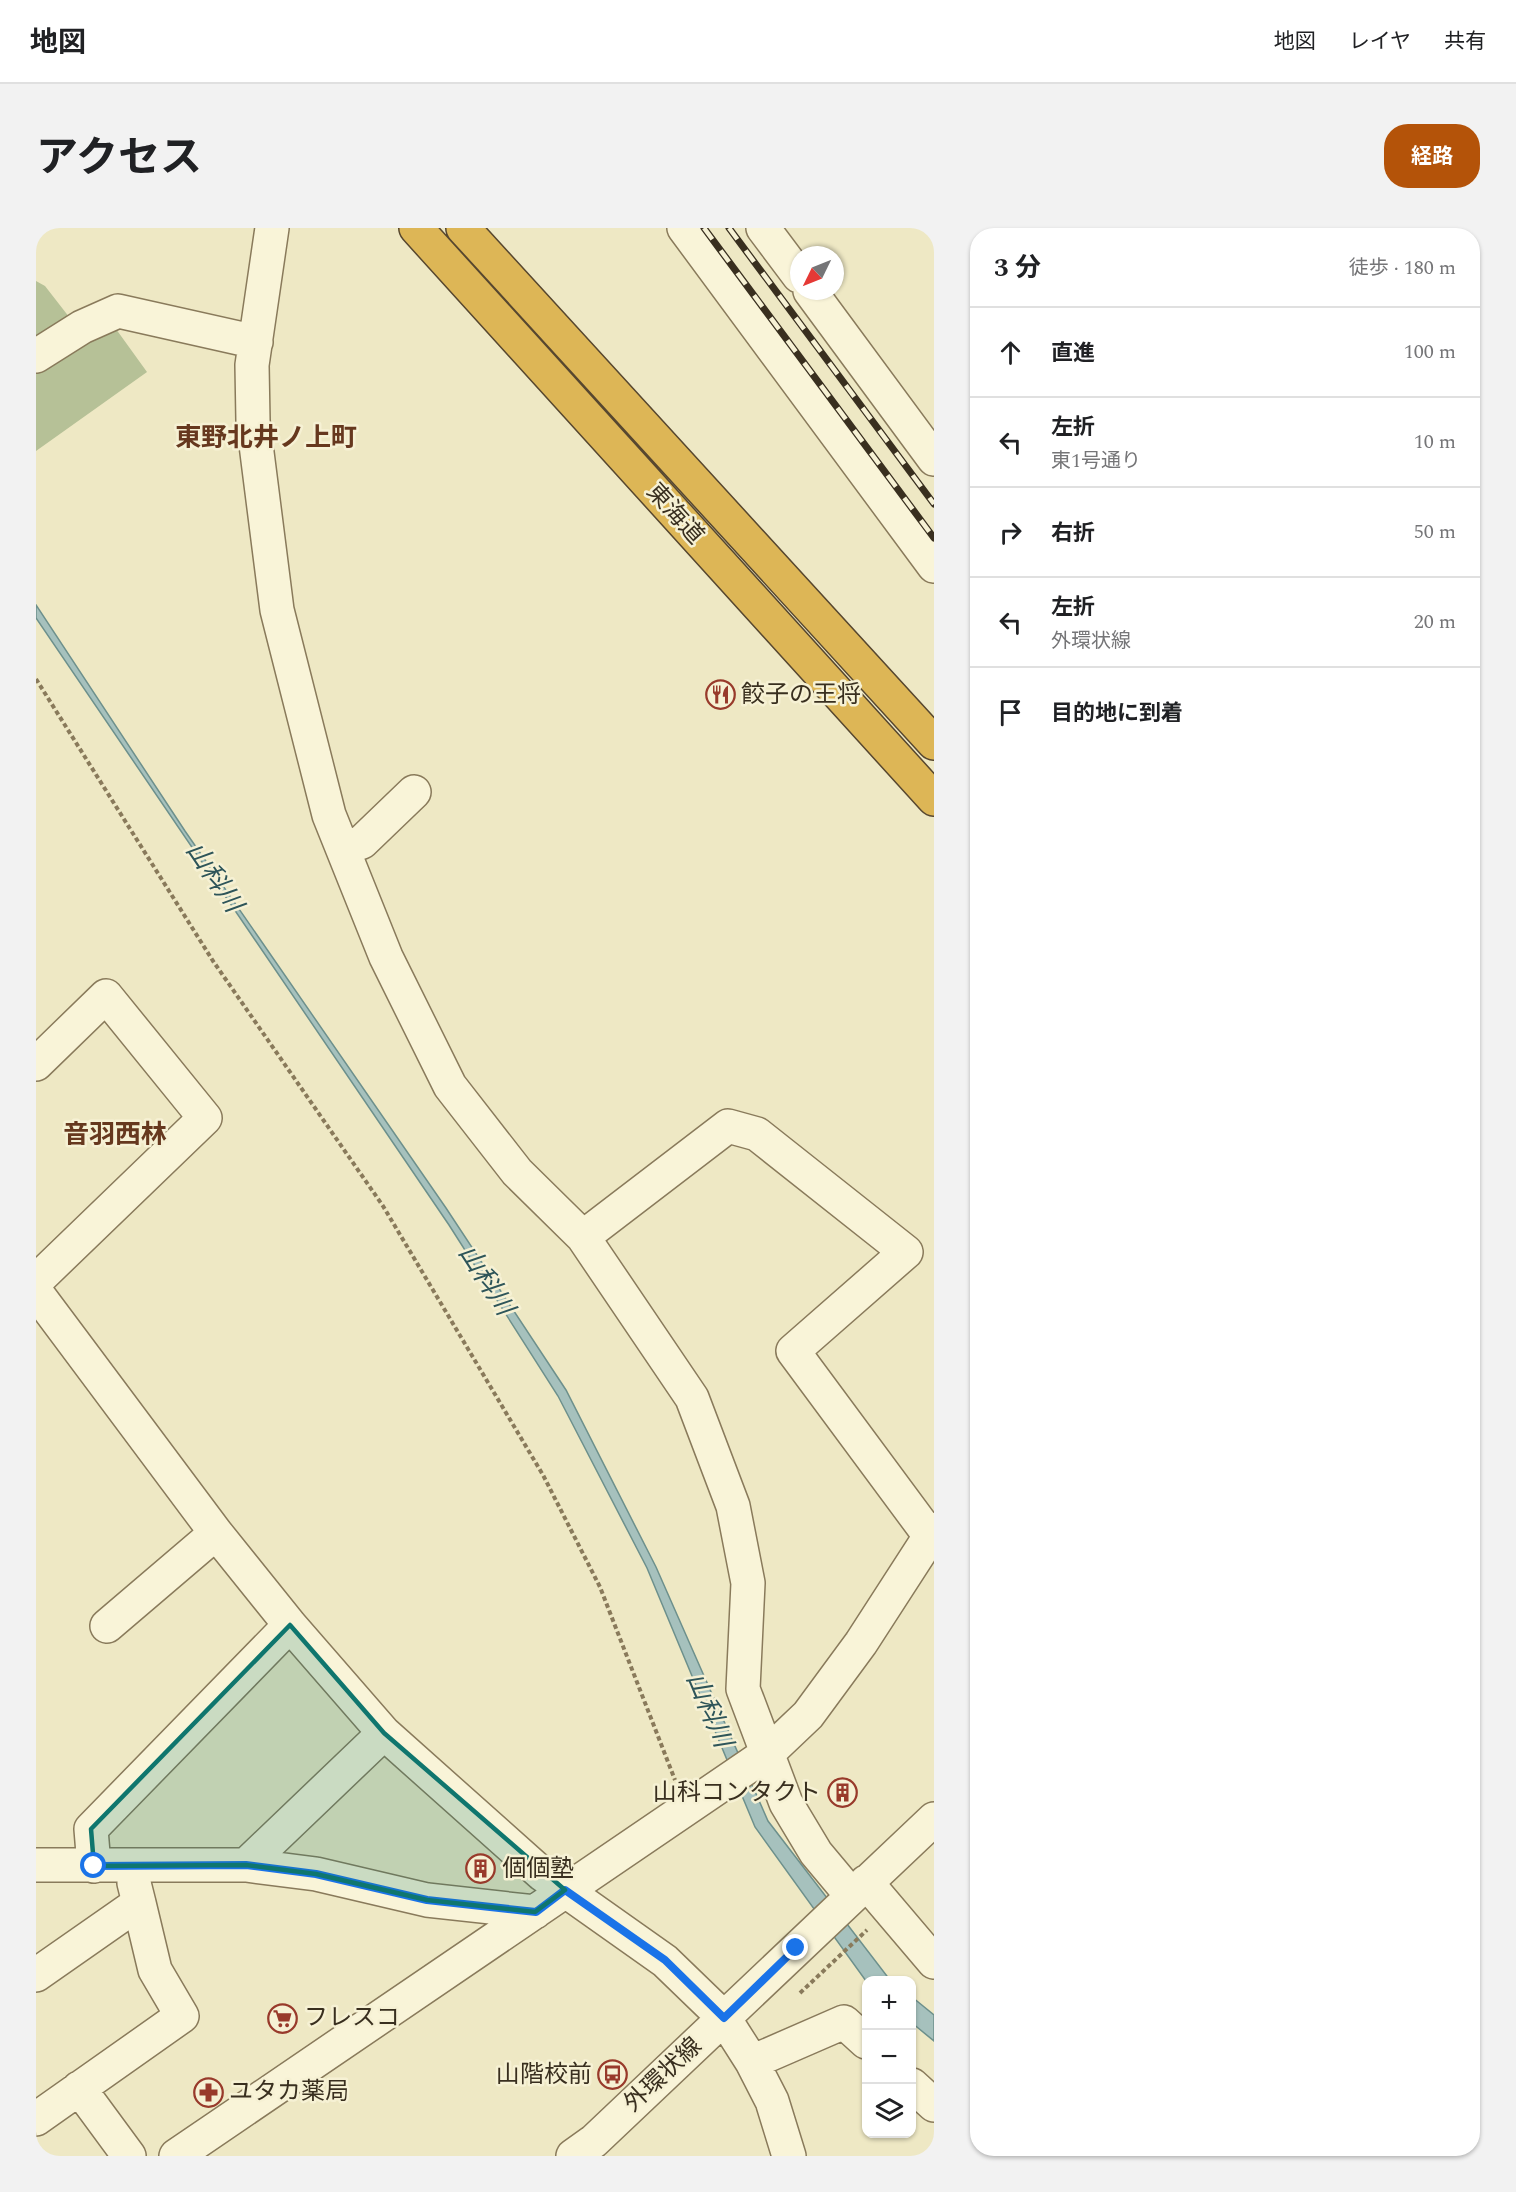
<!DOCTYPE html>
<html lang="ja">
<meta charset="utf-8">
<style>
:root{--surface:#fff;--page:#f2f2f2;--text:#202124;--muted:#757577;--line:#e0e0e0;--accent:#b45309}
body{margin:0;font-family:Spectral,"Noto Sans JP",serif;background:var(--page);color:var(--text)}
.controls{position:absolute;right:18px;bottom:18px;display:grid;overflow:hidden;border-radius:12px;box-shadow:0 2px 4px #0004}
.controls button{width:54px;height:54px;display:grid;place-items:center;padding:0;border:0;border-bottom:2px solid var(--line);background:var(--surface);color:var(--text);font:30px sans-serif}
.compass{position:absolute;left:754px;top:18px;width:54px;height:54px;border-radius:50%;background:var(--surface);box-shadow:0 2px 4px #0004;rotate:227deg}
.stop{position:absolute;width:18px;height:18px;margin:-14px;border:4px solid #1a73e8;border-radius:50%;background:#fff}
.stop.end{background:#1a73e8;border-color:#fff;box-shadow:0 2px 6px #0008}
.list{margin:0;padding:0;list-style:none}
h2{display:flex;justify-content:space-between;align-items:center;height:78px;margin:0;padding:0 24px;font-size:26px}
h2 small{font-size:20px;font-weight:400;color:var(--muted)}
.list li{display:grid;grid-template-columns:39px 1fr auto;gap:18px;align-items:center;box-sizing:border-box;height:90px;padding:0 24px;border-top:2px solid var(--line)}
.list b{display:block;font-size:22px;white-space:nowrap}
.list p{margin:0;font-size:20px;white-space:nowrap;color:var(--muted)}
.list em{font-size:20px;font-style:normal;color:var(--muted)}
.icon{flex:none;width:33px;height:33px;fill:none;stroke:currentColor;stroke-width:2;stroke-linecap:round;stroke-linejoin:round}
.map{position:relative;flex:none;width:898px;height:1928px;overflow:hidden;border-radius:24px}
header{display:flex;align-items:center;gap:36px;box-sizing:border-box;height:84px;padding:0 30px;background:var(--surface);border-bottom:2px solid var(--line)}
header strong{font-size:28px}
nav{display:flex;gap:33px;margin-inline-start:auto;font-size:21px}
.intro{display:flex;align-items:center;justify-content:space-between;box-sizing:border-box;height:144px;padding:0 36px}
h1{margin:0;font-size:42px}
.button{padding:15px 27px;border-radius:24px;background:var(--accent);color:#fff;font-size:21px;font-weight:700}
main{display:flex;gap:36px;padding:0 36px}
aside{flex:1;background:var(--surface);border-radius:24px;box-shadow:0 2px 4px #0004}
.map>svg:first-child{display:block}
</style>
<header>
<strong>地図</strong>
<nav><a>地図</a><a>レイヤ</a><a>共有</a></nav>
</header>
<div class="intro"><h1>アクセス</h1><a class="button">経路</a></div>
<main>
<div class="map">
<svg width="898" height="1928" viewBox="0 0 898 1928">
<rect width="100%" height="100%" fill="#eee8c4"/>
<path fill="#b6c197" d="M 0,53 L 9,58 L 37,94 L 67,83 L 111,144 L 0,223 Z"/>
<path fill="#a6c1bd" stroke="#6d908c" stroke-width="1.5" d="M 0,377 L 149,603 L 410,980 L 530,1162 L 620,1339 L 732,1593 L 854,1752 L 830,1753 L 719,1599 L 611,1340 L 522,1168 L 413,997 L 0,390 Z
M 876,1769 L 898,1787 L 898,1813 L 876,1795 Z"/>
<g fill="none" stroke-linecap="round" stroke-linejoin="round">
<defs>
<path id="minor" d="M 236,0 L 216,137 L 217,193 L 241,382 L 293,587 L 350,729 L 414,858 L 481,944 L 547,1009 L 656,1170 L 697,1278 L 712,1355 L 707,1461 L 750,1575 L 780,1625 L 816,1668
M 648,0 L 898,338
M 727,0 L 763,48
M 774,63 L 898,231
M 0,128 L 46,99 L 82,83 L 220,114
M 307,621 L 326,614 L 378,564
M 0,836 L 70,768 L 169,890 L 0,1053
M 547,1009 L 692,898 L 721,906 L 870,1024 L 757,1123 L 894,1308
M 0,1064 L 180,1305 L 254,1397 L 348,1505 L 506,1646 L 629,1733 L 688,1790 L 716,1834 L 736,1873 L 753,1928
M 71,1398 L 180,1305
M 0,1637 L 210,1637 L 280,1646 L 391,1672 L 499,1684
M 210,1637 L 348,1505
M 58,1638 L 55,1601 L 254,1397
M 830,1654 L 898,1734
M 0,1747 L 103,1675 L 98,1655
M 716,1834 L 808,1794 L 830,1814
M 876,1857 L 898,1877
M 43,1860 L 93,1928
M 0,1891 L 146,1788 L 119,1742 L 103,1675
M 140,1928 L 732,1525 L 772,1487 L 825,1415 L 898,1302
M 537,1928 L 558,1913 L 898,1591"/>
<path id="highway" d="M 380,0 L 898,571
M 427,0 L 898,515"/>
</defs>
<use href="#minor" stroke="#897a5b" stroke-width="36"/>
<use href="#highway" stroke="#57472f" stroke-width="36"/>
<path stroke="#897a5b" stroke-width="4" stroke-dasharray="4.5 3" stroke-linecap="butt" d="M 0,451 L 177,733 L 347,978 L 507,1247 L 564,1359 L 639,1552
M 764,1765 L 831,1702"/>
<use href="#minor" stroke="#f9f4d8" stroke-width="33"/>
<use href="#highway" stroke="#ddb656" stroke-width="33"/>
<defs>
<path id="rail" d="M 668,0 L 898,310
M 693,0 L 898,276"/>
</defs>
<use href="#rail" stroke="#392f1f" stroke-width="7"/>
<use href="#rail" stroke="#f6f1d4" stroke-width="4.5" stroke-dasharray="14" stroke-linecap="butt"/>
</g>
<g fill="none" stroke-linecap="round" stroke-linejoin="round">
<path stroke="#1a73e8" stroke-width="8" d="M 58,1638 L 210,1637 L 280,1646 L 391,1672 L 500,1684 L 529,1662 L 629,1732 L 688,1790 L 760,1720"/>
</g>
<path fill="#0f766e" fill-opacity="0.2" stroke="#0f766e" stroke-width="4.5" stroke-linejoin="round" d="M 254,1397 L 348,1505 L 529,1662 L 499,1684 L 391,1672 L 280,1646 L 210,1637 L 58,1638 L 55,1601 Z"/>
<defs>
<symbol id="restaurant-ring" viewBox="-11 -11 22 22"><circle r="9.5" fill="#f6f1d4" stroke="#983a2b" stroke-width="1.5"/><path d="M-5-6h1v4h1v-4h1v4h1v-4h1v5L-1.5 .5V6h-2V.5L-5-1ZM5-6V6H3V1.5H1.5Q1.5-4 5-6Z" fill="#983a2b"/></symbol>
<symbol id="building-ring" viewBox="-11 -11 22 22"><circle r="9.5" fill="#f6f1d4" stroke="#983a2b" stroke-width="1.5"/><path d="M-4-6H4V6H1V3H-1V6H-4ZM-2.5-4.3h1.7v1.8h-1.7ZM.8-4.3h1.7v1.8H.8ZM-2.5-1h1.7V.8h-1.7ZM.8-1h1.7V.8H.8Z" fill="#983a2b"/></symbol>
<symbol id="supermarket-ring" viewBox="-11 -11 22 22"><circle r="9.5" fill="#f6f1d4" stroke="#983a2b" stroke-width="1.5"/><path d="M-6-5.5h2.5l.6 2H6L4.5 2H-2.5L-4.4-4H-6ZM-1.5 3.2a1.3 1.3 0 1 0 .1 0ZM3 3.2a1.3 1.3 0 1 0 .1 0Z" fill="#983a2b"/></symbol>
<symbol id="bus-ring" viewBox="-11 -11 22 22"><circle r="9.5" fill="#f6f1d4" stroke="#983a2b" stroke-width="1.5"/><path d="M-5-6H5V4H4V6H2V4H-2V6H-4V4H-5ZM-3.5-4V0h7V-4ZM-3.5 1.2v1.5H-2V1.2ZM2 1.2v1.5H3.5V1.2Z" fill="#983a2b"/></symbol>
<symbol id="pharmacy-ring" viewBox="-11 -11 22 22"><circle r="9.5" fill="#f6f1d4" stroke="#983a2b" stroke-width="1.5"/><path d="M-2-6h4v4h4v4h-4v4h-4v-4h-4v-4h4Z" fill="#983a2b"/></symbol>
</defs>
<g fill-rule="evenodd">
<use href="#restaurant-ring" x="668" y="450" width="33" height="33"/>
<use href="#building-ring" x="790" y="1548" width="33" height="33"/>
<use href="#building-ring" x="428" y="1624" width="33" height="33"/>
<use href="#supermarket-ring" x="230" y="1774" width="33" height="33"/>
<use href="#bus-ring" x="560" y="1830" width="33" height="33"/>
<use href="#pharmacy-ring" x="156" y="1848" width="33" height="33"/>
</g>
<g text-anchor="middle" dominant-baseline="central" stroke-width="5" stroke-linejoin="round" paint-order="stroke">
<g font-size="24" fill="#392f1f" stroke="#f6f1d4">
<text transform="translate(639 286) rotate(48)">東海道</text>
<text transform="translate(627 1847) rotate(-43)">外環状線</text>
</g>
<g font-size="24" fill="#392f1f" stroke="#f6f1d4" text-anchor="start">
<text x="705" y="467">餃子の王将</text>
<text x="785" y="1565" text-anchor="end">山科コンタクト</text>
<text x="466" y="1641">個個塾</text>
<text x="268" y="1790">フレスコ</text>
<text x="556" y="1847" text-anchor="end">山階校前</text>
<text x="193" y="1864">ユタカ薬局</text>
</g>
<g font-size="26" font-weight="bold" fill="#66381e" stroke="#f6f1d4">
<text x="230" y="210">東野北井ノ上町</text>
<text x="79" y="907">音羽西林</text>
</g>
<g font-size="26" font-style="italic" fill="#2e5559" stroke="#f6f1d4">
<text transform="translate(178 649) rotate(56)">山科川</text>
<text transform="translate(450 1052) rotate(57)">山科川</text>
<text transform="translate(673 1482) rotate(67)">山科川</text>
</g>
</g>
</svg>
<div class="controls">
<button>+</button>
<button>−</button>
<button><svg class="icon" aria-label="layers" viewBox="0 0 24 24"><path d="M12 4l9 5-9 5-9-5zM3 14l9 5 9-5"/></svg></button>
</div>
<svg class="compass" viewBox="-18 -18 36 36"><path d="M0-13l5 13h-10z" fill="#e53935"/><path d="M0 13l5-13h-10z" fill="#757577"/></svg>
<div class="stop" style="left:58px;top:1638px"></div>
<div class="stop end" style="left:760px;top:1720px"></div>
</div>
<aside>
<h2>3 分<small>徒歩 · 180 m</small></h2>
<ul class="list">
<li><svg class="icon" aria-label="ahead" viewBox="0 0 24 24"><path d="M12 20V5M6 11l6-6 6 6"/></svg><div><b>直進</b></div><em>100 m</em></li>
<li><svg class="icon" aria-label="left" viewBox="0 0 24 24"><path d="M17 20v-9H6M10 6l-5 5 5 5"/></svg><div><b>左折</b><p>東1号通り</p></div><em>10 m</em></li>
<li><svg class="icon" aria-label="right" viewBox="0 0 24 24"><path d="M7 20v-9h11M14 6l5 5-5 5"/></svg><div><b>右折</b></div><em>50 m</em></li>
<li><svg class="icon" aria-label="left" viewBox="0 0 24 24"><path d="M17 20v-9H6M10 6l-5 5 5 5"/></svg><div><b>左折</b><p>外環状線</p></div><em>20 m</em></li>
<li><svg class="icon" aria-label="arrive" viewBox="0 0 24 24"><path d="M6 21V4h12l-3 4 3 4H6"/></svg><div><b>目的地に到着</b></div></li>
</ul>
</aside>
</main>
